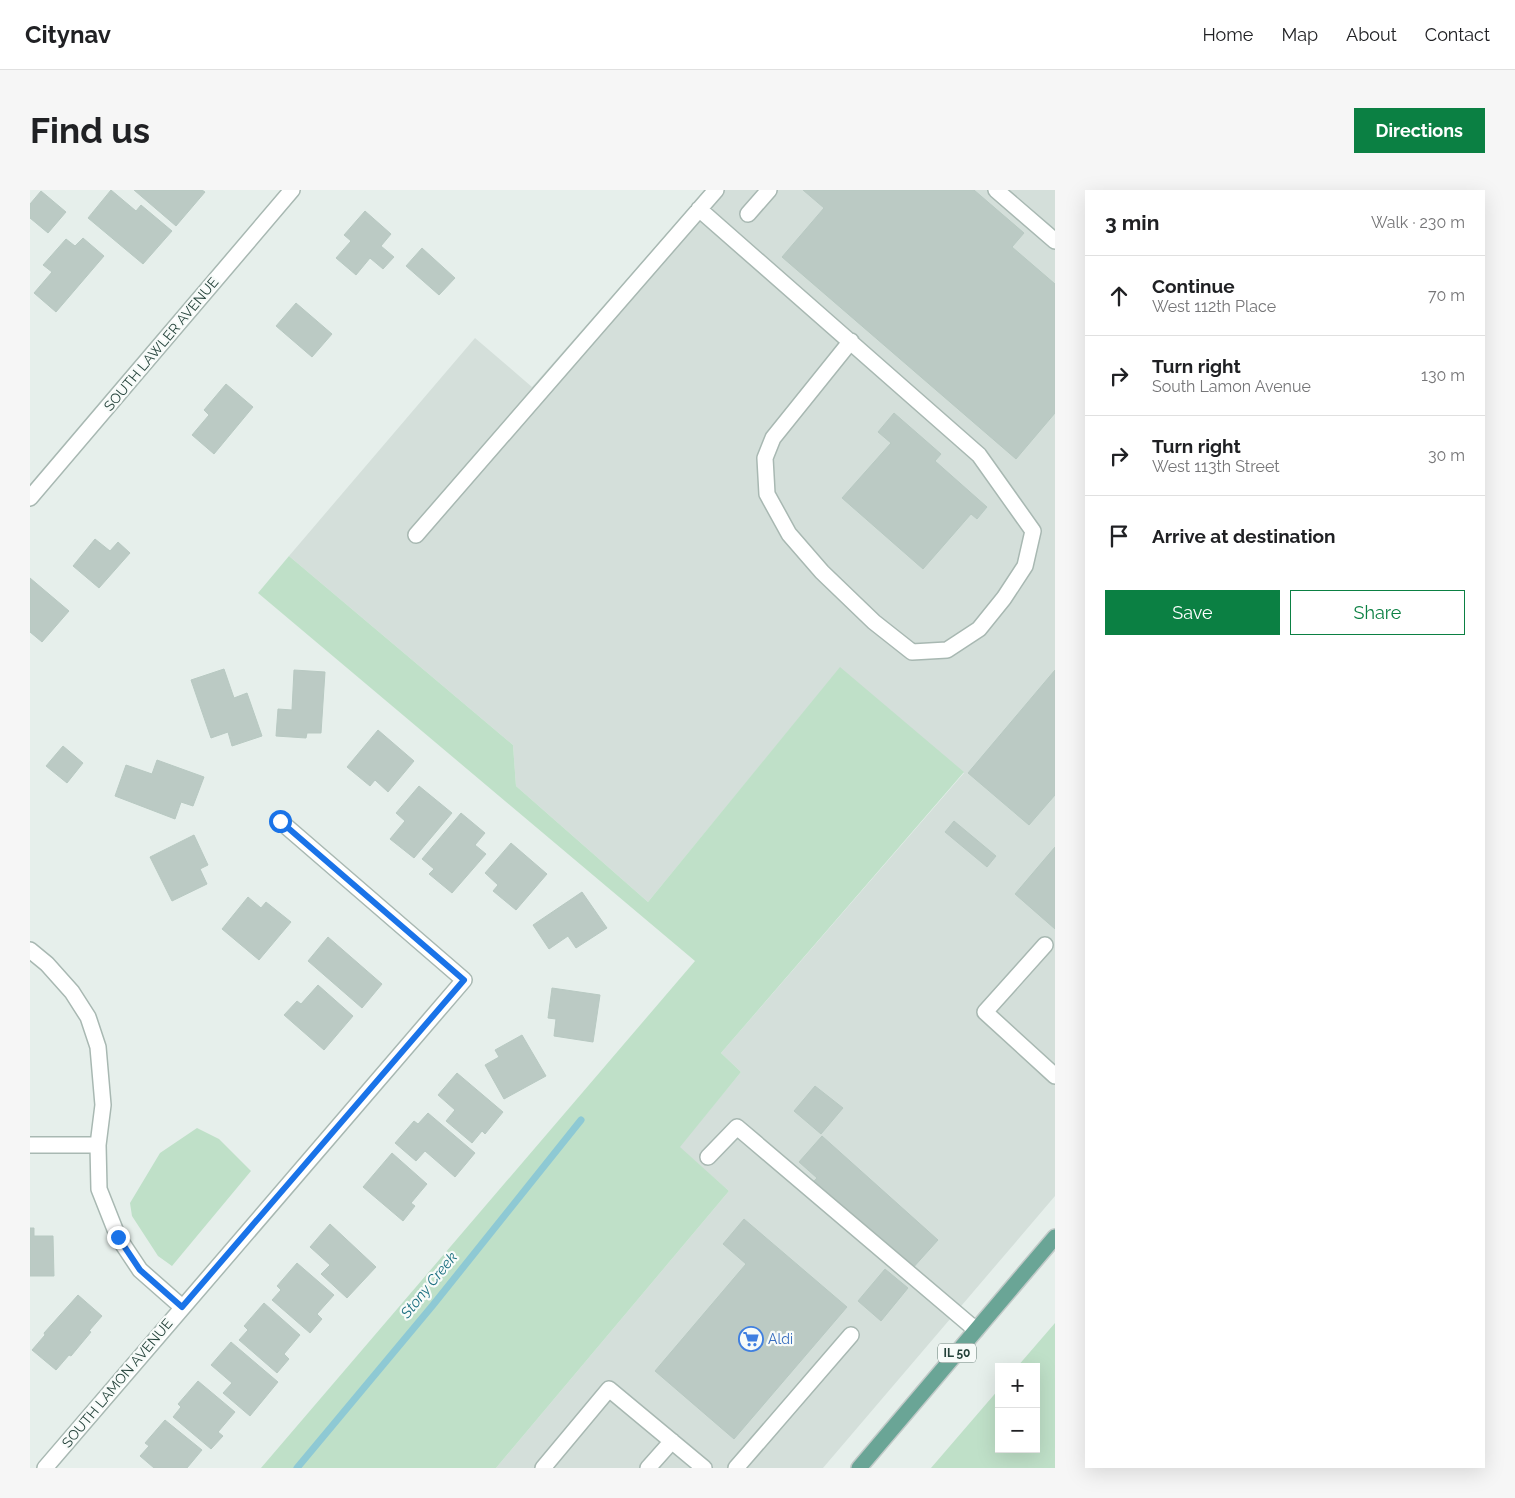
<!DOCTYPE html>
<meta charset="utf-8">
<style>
:root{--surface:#fff;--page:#f6f6f6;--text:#202124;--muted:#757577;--line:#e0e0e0;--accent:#0b8043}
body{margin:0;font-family:Raleway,sans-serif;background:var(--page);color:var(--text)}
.controls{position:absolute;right:15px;bottom:15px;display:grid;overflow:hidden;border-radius:0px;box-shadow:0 5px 20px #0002}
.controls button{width:45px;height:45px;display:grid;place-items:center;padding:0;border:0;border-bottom:1px solid var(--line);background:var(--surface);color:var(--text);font:25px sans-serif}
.stop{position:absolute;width:15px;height:15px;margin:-11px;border:4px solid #1a73e8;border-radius:50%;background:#fff}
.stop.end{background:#1a73e8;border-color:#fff;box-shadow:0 1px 5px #0008}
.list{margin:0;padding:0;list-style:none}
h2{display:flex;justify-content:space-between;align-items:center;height:65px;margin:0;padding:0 20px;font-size:21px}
h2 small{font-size:16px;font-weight:400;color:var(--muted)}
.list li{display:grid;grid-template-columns:32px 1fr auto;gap:15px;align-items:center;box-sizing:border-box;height:80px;padding:0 20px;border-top:1px solid var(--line)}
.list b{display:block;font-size:19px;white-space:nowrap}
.list p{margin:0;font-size:16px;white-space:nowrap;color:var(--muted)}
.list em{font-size:16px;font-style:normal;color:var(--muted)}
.actions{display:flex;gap:10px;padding:15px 20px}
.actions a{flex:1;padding:11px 0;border:1px solid var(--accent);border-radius:0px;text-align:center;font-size:18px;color:var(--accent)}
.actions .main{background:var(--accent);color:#fff}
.icon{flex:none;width:28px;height:28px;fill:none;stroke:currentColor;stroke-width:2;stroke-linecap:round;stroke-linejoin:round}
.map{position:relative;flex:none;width:1025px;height:1278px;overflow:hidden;border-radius:0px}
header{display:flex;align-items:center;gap:30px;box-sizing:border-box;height:70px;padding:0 25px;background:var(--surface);border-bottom:1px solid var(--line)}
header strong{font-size:24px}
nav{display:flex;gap:28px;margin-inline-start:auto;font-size:18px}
.intro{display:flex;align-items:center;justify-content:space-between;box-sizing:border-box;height:120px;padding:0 30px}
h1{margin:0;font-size:35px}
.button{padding:12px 22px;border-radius:0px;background:var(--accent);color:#fff;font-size:18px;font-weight:700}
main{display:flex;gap:30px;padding:0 30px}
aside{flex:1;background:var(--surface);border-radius:0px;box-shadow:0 5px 20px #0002}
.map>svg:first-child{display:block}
</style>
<header>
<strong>Citynav</strong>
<nav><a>Home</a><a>Map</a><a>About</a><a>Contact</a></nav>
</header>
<div class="intro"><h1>Find us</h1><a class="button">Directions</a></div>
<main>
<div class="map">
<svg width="1025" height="1278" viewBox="0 0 1025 1278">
<rect width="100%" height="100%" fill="#e6efeb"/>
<path fill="#d4dfda" d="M 675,0 L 1025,0 L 1025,1006 L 793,1278 L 466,1278 L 699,1001 L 649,957 L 711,882 L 691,863 L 934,583 L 810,478 L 618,712 L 486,596 L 483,555 L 259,366 L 445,148 L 502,197 Z"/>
<path fill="#bfe0c8" d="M 259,366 L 483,555 L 486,596 L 618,712 L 810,477 L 934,582 L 691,863 L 711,882 L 650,957 L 699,1001 L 466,1278 L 231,1278 L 665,771 L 228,403 Z
M 167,938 L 189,949 L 221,981 L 142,1076 L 128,1066 L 102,1026 L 100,1013 L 130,963 Z
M 1025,1133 L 1025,1278 L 901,1278 L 969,1199 L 969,1259 L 1006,1259 L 1006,1177 L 987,1177 Z"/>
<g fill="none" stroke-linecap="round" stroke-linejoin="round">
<path stroke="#8ec9d4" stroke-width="7" d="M 267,1278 L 403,1115 L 551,930"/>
</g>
<path fill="#bbcac4" stroke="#b8c9c2" d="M 81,0 L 106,21 L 111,15 L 142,41 L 113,74 L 58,28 Z
M 104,0 L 172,0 L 175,2 L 146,36 Z
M 773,0 L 944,0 L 994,43 L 982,57 L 1025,94 L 1025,223 L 986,269 L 752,67 L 794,18 Z
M 11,1 L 36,22 L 18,43 L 0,28 L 0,14 Z
M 335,21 L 361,44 L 351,56 L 364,67 L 353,79 L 340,68 L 326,85 L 306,68 L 321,51 L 314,45 Z
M 53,48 L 74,66 L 26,122 L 4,103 L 22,82 L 13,75 L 36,49 L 45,56 Z
M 392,58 L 425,88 L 409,105 L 376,76 Z
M 266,113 L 302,144 L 282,167 L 246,136 Z
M 196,194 L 223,217 L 184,264 L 162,245 L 179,225 L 174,220 Z
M 864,223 L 911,264 L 905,271 L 957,317 L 947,329 L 941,324 L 893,379 L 812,308 L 861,253 L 848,242 Z
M 65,349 L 80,361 L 88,352 L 100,363 L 69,398 L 43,376 Z
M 0,388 L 39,421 L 12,452 L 0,442 Z
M 194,479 L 204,508 L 217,503 L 232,546 L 202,556 L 198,542 L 181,548 L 161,490 Z
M 264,480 L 295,482 L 291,543 L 277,543 L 276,548 L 246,546 L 248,519 L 262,520 Z
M 1025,480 L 1025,605 L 999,635 L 938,583 Z
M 348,540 L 384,571 L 358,602 L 345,590 L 340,596 L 317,577 Z
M 33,556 L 53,573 L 37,593 L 16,576 Z
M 127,570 L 174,587 L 163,616 L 151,612 L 145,629 L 85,606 L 96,575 L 122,584 Z
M 389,596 L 422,623 L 384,668 L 360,649 L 375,631 L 366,623 Z
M 431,623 L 455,643 L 445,655 L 456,664 L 422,703 L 399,684 L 404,679 L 392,669 Z
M 924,631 L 966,666 L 957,677 L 915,642 Z
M 164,645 L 178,675 L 170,679 L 177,694 L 142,711 L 120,667 Z
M 481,653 L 517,684 L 486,720 L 463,701 L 468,695 L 455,683 Z
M 1025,657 L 1025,739 L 985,704 Z
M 552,702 L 577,738 L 546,758 L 538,746 L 519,759 L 503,735 Z
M 218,707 L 231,718 L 236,712 L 261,732 L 229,770 L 192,739 Z
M 298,747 L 352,794 L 332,818 L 278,771 Z
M 288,795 L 323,826 L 294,860 L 254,825 L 267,811 L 271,814 Z
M 522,798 L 570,805 L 563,852 L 524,846 L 526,829 L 518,828 Z
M 492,845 L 516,886 L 474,909 L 455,875 L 469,867 L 465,860 Z
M 427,883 L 473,922 L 455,944 L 452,941 L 442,953 L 416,931 L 425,920 L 408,905 Z
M 785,896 L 813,918 L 791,944 L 764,921 Z
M 398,923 L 445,963 L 425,987 L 395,961 L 386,971 L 365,953 L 384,931 L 388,934 Z
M 792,946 L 908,1050 L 881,1080 L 783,992 L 787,988 L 769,972 Z
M 362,963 L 397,994 L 381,1013 L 385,1016 L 373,1031 L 333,997 Z
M 714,1029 L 817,1117 L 704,1249 L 625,1181 L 716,1074 L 693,1054 Z
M 300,1034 L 346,1077 L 317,1108 L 291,1084 L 300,1075 L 280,1057 Z
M 0,1038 L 4,1038 L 4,1046 L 23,1046 L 24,1086 L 0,1086 Z
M 267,1073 L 304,1105 L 287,1124 L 292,1129 L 280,1143 L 242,1110 L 251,1100 L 247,1096 Z
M 855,1079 L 878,1098 L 851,1131 L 828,1111 Z
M 48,1105 L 72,1126 L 59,1141 L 61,1142 L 41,1166 L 39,1165 L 26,1180 L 2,1160 L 15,1145 L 14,1143 Z
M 234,1113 L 270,1145 L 254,1164 L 259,1169 L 247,1183 L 209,1150 L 218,1140 L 214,1136 Z
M 201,1152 L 248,1192 L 220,1226 L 193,1203 L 202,1193 L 181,1175 Z
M 168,1191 L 205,1222 L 188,1242 L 193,1246 L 181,1259 L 143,1227 L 151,1217 L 148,1214 Z
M 135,1230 L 172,1260 L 157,1278 L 124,1278 L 110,1266 L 119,1256 L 115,1253 Z"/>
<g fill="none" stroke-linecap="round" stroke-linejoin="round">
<defs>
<path id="minor" d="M 966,0 L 1025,51
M 669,19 L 949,265 L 1003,341 L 995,376 L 974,408 L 949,439 L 917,460 L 882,462 L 844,432 L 792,382 L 759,344 L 737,304 L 735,268 L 743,248 L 821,151
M 718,24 L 739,0
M 0,308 L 262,0
M 386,345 L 686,0
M 1015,755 L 955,822 L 1025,886
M 0,760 L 17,774 L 42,802 L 58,827 L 68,857 L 73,915 L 68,955 L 69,999 L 88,1047 L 110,1080 L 152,1117
M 0,955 L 68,955
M 678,967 L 707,937 L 946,1140
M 15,1278 L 434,790 L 250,631
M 513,1278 L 579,1199 L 674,1278
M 618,1278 L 642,1251
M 706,1278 L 821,1145"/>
<path id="major" d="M 829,1278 L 1025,1047"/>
</defs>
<use href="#minor" stroke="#a8b8b2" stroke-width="18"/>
<use href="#major" stroke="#c2cac8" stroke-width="18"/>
<use href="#minor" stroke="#fff" stroke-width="15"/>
<use href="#major" stroke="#6aa596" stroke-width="15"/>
</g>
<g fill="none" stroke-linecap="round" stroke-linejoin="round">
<path stroke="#1a73e8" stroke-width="6" d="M 88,1047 L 110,1080 L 152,1117 L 434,790 L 250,631"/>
</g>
<defs>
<symbol id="supermarket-ring" viewBox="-11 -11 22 22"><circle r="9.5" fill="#f7fbf9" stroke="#3f7fe0" stroke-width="1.5"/><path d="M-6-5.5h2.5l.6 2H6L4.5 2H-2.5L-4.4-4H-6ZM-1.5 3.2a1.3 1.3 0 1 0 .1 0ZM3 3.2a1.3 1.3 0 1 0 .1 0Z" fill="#3f7fe0"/></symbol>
</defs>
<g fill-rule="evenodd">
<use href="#supermarket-ring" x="707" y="1135" width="28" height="28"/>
</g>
<g text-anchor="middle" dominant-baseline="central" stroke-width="4.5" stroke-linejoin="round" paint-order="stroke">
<rect fill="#f7fbf9" stroke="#637a73" stroke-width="1" x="908" y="1153.5" width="38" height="19" rx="4"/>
<g font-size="12" font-weight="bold" fill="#24423a">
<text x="927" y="1163">IL 50</text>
</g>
<g font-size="14" fill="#24423a" stroke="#f7fbf9">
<text transform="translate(131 154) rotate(-50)">SOUTH LAWLER AVENUE</text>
<text transform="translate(87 1193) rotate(-50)">SOUTH LAMON AVENUE</text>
</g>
<g font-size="14" fill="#366cbe" stroke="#f7fbf9" text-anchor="start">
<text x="738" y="1149">Aldi</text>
</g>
<g font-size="15" font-style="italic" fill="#1c6f80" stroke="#f7fbf9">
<text transform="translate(399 1095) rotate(-51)">Stony Creek</text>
</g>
</g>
</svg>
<div class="controls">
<button>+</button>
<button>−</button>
</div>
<div class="stop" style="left:250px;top:631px"></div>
<div class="stop end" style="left:88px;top:1047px"></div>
</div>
<aside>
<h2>3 min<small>Walk · 230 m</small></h2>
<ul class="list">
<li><svg class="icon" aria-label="ahead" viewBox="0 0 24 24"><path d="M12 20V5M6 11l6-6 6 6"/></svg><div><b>Continue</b><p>West 112th Place</p></div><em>70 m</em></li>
<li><svg class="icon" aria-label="right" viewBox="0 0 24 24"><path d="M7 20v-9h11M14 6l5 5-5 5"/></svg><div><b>Turn right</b><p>South Lamon Avenue</p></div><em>130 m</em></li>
<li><svg class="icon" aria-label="right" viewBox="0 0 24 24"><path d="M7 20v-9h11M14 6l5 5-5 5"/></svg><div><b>Turn right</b><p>West 113th Street</p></div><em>30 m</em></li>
<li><svg class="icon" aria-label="arrive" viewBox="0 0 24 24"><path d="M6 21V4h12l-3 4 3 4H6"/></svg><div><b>Arrive at destination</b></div></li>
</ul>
<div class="actions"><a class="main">Save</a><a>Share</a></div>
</aside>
</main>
